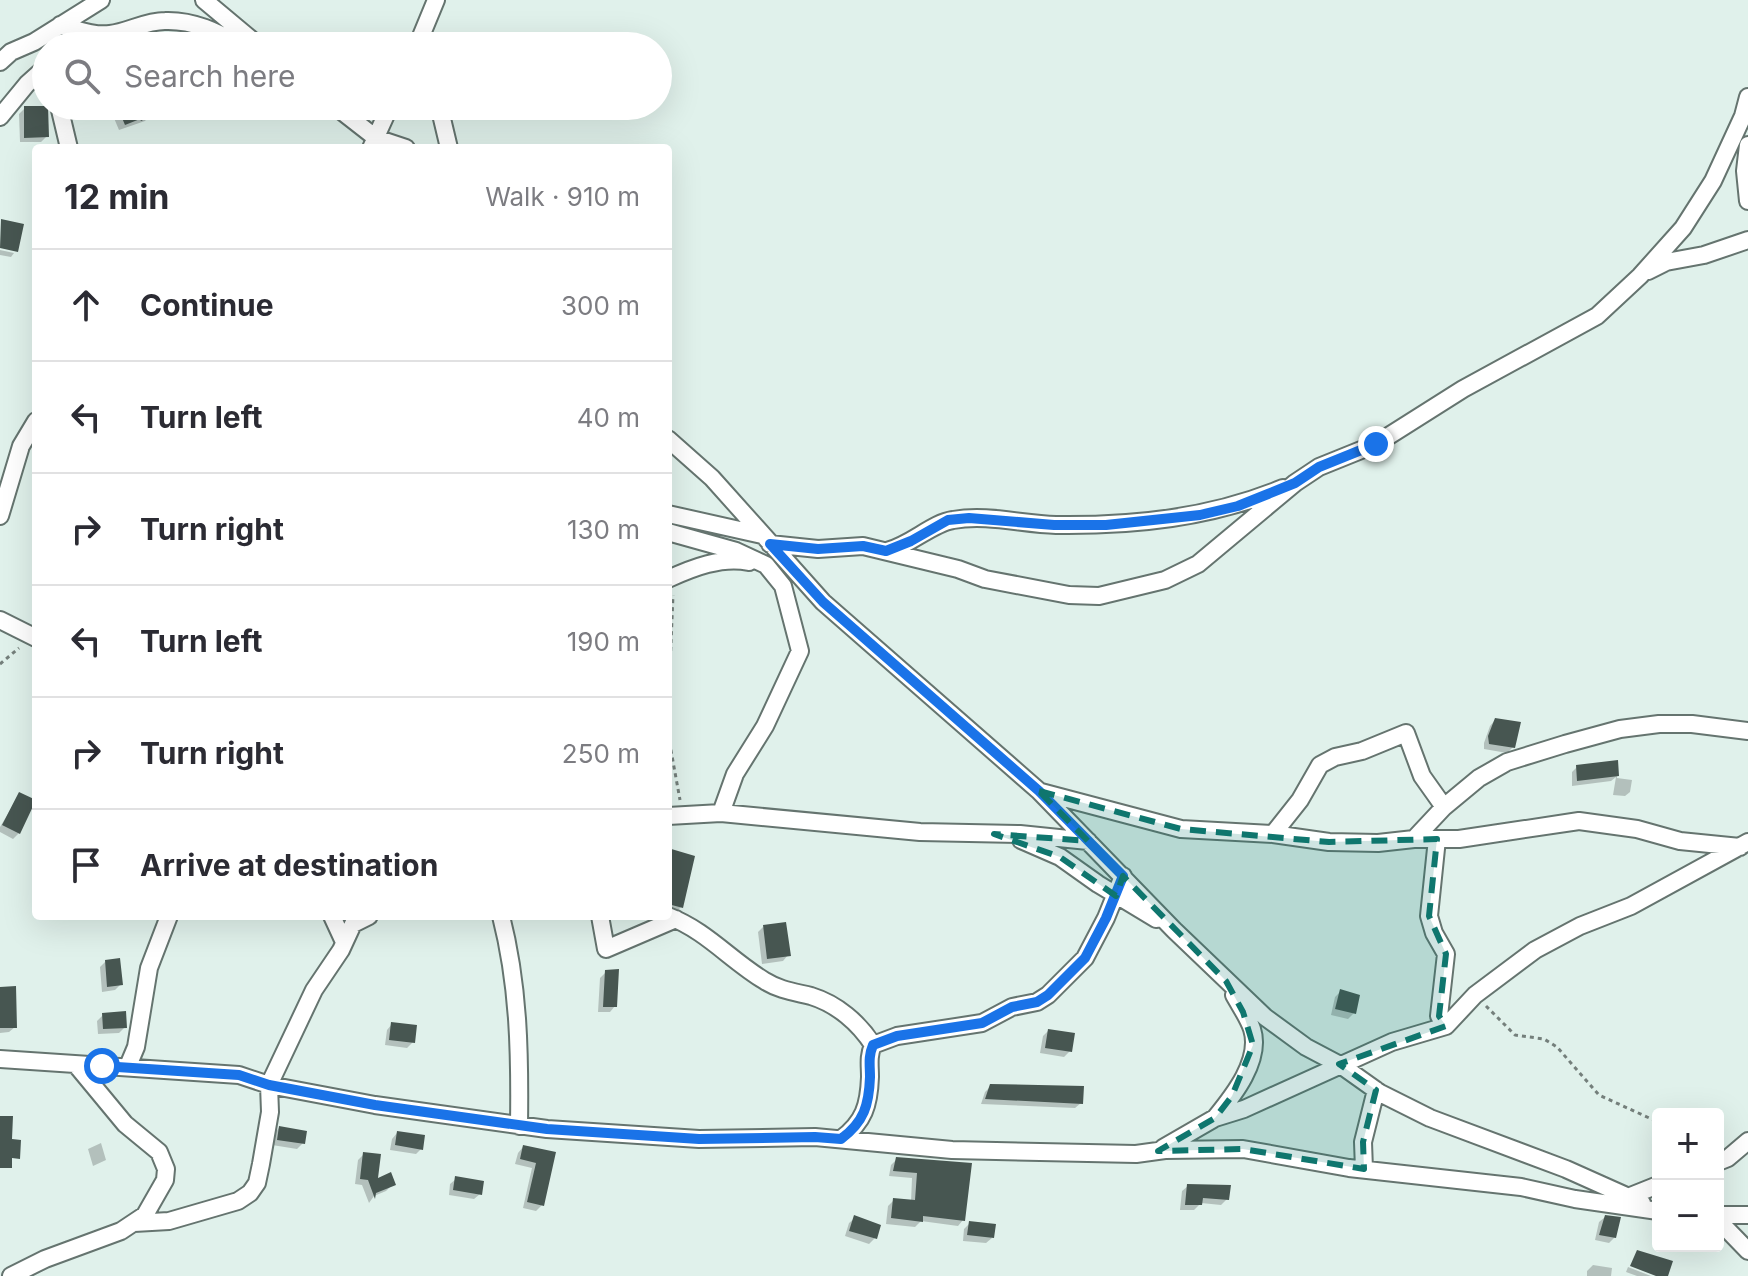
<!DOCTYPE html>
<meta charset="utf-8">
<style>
:root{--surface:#fff;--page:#f7f7f7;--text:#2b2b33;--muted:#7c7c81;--line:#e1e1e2}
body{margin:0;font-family:Inter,sans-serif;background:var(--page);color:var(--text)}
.controls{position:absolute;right:24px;bottom:24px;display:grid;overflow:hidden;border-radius:8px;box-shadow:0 8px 32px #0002}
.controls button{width:72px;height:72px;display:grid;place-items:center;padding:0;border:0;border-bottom:2px solid var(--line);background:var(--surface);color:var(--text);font:40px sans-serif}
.stop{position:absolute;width:24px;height:24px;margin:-18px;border:6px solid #1a73e8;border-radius:50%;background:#fff}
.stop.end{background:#1a73e8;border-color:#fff;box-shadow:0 2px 8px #0008}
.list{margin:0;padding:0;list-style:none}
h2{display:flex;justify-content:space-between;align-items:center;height:104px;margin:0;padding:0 32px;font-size:34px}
h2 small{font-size:26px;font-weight:400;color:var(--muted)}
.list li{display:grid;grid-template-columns:52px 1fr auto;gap:24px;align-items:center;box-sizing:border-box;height:112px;padding:0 32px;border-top:2px solid var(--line)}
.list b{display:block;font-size:30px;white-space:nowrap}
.list em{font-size:26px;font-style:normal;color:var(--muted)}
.icon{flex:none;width:44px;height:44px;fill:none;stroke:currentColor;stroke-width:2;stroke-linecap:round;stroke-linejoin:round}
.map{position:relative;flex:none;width:1748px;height:1276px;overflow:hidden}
.search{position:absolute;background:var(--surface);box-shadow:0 8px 32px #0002;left:32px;top:32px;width:640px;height:88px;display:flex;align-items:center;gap:20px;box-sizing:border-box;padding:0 28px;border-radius:44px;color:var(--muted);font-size:30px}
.panel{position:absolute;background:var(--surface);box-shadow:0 8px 32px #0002;left:32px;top:144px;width:640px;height:776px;border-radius:8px}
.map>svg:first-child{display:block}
</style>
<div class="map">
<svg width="1748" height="1276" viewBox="0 0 1748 1276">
<rect width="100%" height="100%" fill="#e0f1eb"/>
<path fill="#0003" d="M 117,106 L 146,106 L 150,115 L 145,121 L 119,130 L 111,111 Z
M 25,108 L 47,136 L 41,142 L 20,142 L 19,114 Z
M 0,250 L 14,253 L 11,257 L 0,255 Z
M 1495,720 L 1513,747 L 1507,753 L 1484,749 L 1484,743 L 1490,726 Z
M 1616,762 L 1617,778 L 1632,780 L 1630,792 L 1625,796 L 1613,795 L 1616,777 L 1611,781 L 1572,786 L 1572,772 L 1577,767 Z
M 20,794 L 19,833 L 13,839 L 0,832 L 0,827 Z
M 668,851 L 681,907 L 675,913 L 668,911 Z
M 763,927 L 788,955 L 783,961 L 762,964 L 758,932 Z
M 106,961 L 120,985 L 115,990 L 102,992 L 100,967 Z
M 606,972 L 615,1006 L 610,1012 L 598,1012 L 600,978 Z
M 0,989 L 15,1027 L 9,1032 L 0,1033 Z
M 1340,992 L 1354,1013 L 1348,1019 L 1331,1015 L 1335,997 Z
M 103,1015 L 125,1027 L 119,1033 L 98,1034 L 97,1021 Z
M 392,1024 L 413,1042 L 407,1048 L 385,1045 L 387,1030 Z
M 1048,1031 L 1070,1051 L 1064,1057 L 1040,1053 L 1043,1036 Z
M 991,1086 L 1081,1103 L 1075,1108 L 981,1104 L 985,1092 Z
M 279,1128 L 303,1143 L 297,1149 L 272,1145 L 274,1134 Z
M 397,1133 L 421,1149 L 416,1154 L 390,1150 L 392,1139 Z
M 101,1143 L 106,1160 L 93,1166 L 88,1149 Z
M 523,1147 L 554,1154 L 542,1205 L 536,1211 L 523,1208 L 532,1168 L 515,1164 L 518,1153 Z
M 364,1154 L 376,1181 L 392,1185 L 386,1191 L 374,1196 L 369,1203 L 362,1185 L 355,1184 L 358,1160 Z
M 897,1159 L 943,1164 L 963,1220 L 958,1226 L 921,1221 L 915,1227 L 886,1224 L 888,1206 L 894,1200 L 911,1202 L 912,1178 L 889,1176 L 891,1165 Z
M 456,1179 L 480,1194 L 474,1199 L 449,1195 L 450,1184 Z
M 1188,1186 L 1227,1199 L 1221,1205 L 1201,1203 L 1194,1210 L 1180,1210 L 1182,1191 Z
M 1605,1217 L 1615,1237 L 1609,1243 L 1595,1240 L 1599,1222 Z
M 855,1218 L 875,1238 L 869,1244 L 845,1236 L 849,1223 Z
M 969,1224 L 992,1238 L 986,1243 L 963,1241 L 964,1229 Z
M 1593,1265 L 1612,1268 L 1611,1276 L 1587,1276 L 1587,1271 Z
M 1628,1267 L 1651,1276 L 1637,1276 L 1626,1272 Z"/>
<path fill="#475651" d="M 24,106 L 48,106 L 49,137 L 24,138 Z
M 117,106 L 171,106 L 141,121 L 140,119 L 125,125 Z
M 1,219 L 24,224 L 18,252 L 0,248 Z
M 1495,718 L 1521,722 L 1515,748 L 1489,744 L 1488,736 Z
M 1618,760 L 1619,776 L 1577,781 L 1576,765 Z
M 19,792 L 36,800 L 20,834 L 2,825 Z
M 668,848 L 695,856 L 683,908 L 668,904 Z
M 786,922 L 791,956 L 767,959 L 763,925 Z
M 120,958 L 123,985 L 107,987 L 105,960 Z
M 619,969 L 617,1007 L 603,1007 L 605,970 Z
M 16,986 L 17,1028 L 0,1028 L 0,987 Z
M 1340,989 L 1360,995 L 1356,1014 L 1335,1009 Z
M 126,1011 L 127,1028 L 103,1029 L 102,1013 Z
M 391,1022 L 417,1025 L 415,1043 L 389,1040 Z
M 1048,1029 L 1075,1033 L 1072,1052 L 1045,1048 Z
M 990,1084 L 1084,1086 L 1083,1104 L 985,1099 Z
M 0,1116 L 13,1116 L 12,1139 L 21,1140 L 20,1159 L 12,1158 L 12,1168 L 0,1168 Z
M 279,1126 L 307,1131 L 305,1144 L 277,1140 Z
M 397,1131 L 425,1135 L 423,1150 L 395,1145 Z
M 523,1145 L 556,1152 L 544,1206 L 527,1202 L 536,1163 L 520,1159 Z
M 363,1152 L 381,1154 L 378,1178 L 391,1172 L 396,1185 L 376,1193 L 375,1199 L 368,1180 L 360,1179 Z
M 896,1157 L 972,1163 L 965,1221 L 923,1216 L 923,1222 L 891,1218 L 893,1198 L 915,1200 L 917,1173 L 893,1171 Z
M 455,1176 L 484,1181 L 482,1195 L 453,1190 Z
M 1187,1184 L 1231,1185 L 1229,1200 L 1203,1198 L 1202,1205 L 1185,1205 Z
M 854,1215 L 881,1225 L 877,1239 L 849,1231 Z
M 1605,1215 L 1621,1217 L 1616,1238 L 1599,1235 Z
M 969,1221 L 996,1224 L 994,1238 L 967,1235 Z
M 1637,1250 L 1673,1261 L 1668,1276 L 1656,1276 L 1630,1266 Z"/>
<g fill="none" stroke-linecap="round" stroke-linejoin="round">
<defs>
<path id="street" d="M 204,0 L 259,46
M 60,25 C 76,29 93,36 110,34 C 128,32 145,21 165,21 C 194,20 217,32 242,46
M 417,46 L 436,0
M 0,62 L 11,52 L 34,42 L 101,0
M 59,106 L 69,148
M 335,106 L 376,138 L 406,148
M 439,106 L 449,148
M 0,117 L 27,84 L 46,67
M 1748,145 L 1745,171 L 1748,201
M 371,148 L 390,106
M 1648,271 L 1666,262 L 1704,255 L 1748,240
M 668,439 L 712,478 L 823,602 L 1039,791 L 1174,930 L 1265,1017 L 1306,1047 L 1342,1066 L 1380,1093 L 1430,1118 L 1566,1169 L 1642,1203
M 668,514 L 762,535
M 0,516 L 21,446 L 36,421
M 668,532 L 736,551 L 766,565 L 783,586 L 800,651 L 765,726 L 735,774 L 721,813
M 770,544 L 818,549 L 863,546 L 958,569 L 985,579 L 1069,595 L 1099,596 L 1165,580 L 1198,564 L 1295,483 L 1319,467 L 1376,444 L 1463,389 L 1597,316 L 1640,276 L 1683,228 L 1713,181 L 1743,116 L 1748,97
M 887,551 C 911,545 932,523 953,520 C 987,514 1022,524 1056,525 C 1134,526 1210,518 1283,488
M 668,579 C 692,568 722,556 749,562
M 0,620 L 36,638
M 1041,792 L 1181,829 L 1273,834 L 1329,842 L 1378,843 L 1414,839 L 1444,807 L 1479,778 L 1507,762 L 1565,744 L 1620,729 L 1659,724 L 1692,724 L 1748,731
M 668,816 L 721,813 L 920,832 L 1020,834 L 1088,841
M 1273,834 L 1300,800 L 1320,765 L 1335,757 L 1362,751 L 1406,733 L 1422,776 L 1444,807
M 1414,839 L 1459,839 L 1579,821 L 1637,829 L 1680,841 L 1740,847
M 1437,839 L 1429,916 L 1434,933 L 1446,954 L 1439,1016 L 1446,1026
M 1021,840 L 1060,857 L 1098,884 L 1156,919
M 332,916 L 344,942
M 501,916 C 519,986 520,1055 519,1126
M 600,916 L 606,949 L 676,919
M 668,916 C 707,931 730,960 765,981 C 779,990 795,992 811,996 C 837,1004 859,1023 873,1045
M 0,1059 L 239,1075 L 269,1085 L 375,1105 L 547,1129 L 699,1139 L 815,1137 L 952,1150 L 1136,1154 L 1165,1150 L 1243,1149 L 1349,1168 L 1521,1187 L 1575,1199 L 1658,1211
M 128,1066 L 136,1047 L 149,968 L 169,916
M 1215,1118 C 1233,1096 1262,1060 1252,1029 C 1248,1017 1240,1006 1234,995
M 841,1139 C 864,1122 869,1105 870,1077 C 870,1065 868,1057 873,1045 L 897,1036 L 982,1023 L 1012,1007 L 1037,1002 L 1048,995 L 1085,958 L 1106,918 L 1123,876
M 1163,1148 L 1215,1118 L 1244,1109 L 1392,1042 L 1446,1026 L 1475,995 L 1535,950 L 1580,926 L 1631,906 L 1748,842
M 1718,1162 L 1728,1158 L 1748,1141
M 1364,1169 L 1363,1142 L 1376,1090
M 1628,1197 L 1658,1185
M 1718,1215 L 1748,1215
M 1718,1220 L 1748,1251
M 134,1223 L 169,1221 L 238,1201 L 250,1193 L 257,1183 L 261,1164 L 270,1112 L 269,1085 L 314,990 L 341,950 L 353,924 L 369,916
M 11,1276 L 45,1259 L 121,1231 L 145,1215 L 165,1180 L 166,1169 L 159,1152 L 125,1124 L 77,1066"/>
</defs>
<use href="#street" stroke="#65746f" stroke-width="20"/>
<path stroke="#747f7b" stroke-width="3" stroke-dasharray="4 4" stroke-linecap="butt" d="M 0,664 L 19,648
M 668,715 L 673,595
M 668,734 L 680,800
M 1486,1006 L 1515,1035 L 1544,1039 L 1557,1047 L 1599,1095 L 1658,1122"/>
<use href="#street" stroke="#fff" stroke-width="16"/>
</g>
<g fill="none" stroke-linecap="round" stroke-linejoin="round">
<path stroke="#1a73e8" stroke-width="10" d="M 102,1066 L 239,1075 L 269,1085 L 375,1105 L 547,1129 L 699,1139 L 815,1137 L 841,1139 C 864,1122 869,1105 870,1077 C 870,1065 868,1057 873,1045 L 897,1036 L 982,1023 L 1012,1007 L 1037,1002 L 1048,995 L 1085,958 L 1106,918 L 1123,876 L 1039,791 L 823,602 L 770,544 L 818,549 L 863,546 L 886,551 L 911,541 L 948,520 L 969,518 L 1054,525 L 1106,525 L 1200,515 L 1238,506 L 1268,494 L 1295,483 L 1319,467 L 1376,444"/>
</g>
<path fill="#0f766e" fill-opacity="0.2" stroke="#0f766e" stroke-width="6" stroke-dasharray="16 10" stroke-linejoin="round" d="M 1039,791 L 1181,829 L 1329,842 L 1437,839 L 1429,916 L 1446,954 L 1439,1016 L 1446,1026 L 1339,1064 L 1376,1090 L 1363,1142 L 1364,1169 L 1243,1149 L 1158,1151 L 1215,1118 L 1232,1096 L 1253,1045 L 1243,1012 L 1226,981 L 1123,876 L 1116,896 L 1060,857 L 994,834 L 1088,841 Z"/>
</svg>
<div class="controls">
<button>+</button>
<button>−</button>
</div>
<div class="stop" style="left:102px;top:1066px"></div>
<div class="stop end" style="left:1376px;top:444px"></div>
<div class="search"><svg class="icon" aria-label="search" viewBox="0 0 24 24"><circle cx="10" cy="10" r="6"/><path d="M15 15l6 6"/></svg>Search here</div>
<section class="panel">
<h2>12 min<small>Walk · 910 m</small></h2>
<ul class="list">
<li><svg class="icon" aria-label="ahead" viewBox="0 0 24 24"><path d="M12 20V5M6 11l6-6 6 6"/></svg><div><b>Continue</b></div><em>300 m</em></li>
<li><svg class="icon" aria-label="left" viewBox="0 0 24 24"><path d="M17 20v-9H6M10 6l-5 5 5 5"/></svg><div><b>Turn left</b></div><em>40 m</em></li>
<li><svg class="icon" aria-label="right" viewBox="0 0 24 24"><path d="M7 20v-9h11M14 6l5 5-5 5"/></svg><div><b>Turn right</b></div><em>130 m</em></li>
<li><svg class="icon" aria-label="left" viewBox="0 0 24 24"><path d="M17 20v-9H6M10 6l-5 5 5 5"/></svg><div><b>Turn left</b></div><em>190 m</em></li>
<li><svg class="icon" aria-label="right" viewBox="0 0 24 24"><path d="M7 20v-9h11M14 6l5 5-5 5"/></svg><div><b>Turn right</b></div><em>250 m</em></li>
<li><svg class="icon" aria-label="arrive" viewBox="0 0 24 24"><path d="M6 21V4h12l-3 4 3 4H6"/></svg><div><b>Arrive at destination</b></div></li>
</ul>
</section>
</div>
